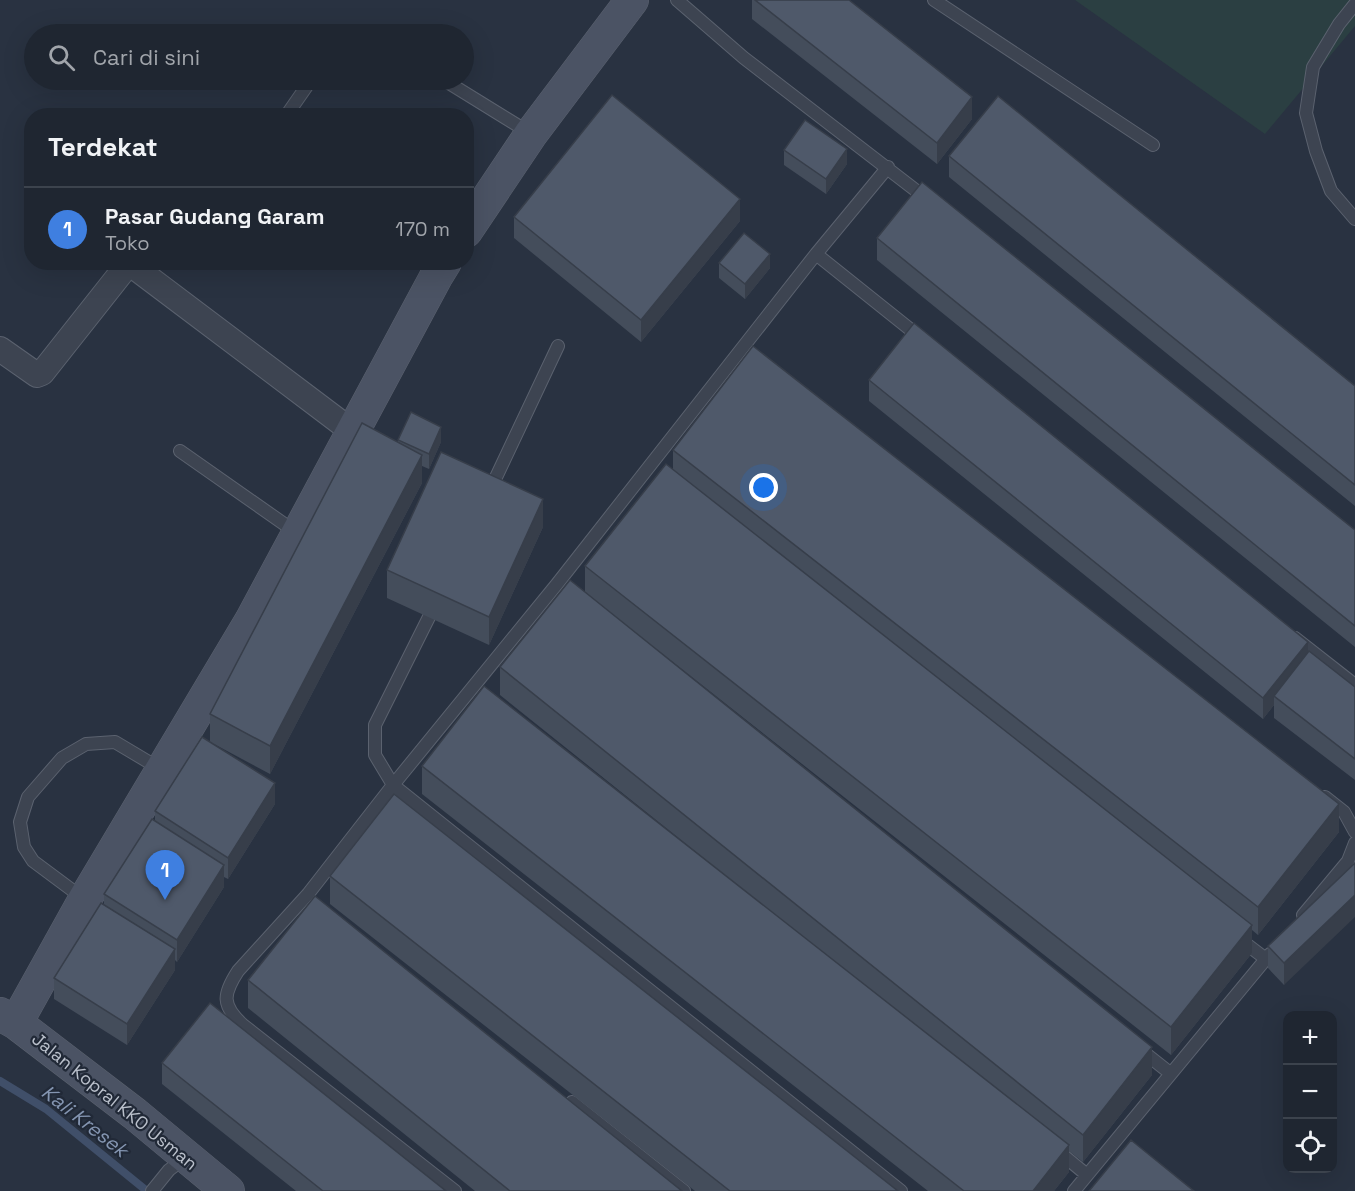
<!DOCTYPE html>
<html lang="id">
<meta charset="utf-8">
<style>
:root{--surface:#1f2631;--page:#272e39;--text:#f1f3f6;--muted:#a1a5ab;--line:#3c434d;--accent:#98b7f2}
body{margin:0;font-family:"Space Grotesk",sans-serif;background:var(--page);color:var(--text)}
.controls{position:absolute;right:18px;bottom:18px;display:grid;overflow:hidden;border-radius:12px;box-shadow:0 6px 24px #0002}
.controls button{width:54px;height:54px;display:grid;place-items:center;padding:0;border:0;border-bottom:2px solid var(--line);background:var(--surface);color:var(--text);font:30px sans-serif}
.you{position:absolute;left:764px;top:488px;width:21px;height:21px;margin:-15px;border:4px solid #fff;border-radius:50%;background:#1a73e8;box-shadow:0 0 0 9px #1a73e833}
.badge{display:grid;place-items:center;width:39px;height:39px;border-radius:50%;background:var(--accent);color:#fff;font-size:20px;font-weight:700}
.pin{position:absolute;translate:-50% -50px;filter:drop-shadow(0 2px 3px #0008)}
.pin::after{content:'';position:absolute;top:32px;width:21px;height:18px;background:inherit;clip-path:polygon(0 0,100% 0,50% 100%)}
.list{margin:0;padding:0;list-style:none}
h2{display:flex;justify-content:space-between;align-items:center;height:78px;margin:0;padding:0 24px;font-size:26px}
h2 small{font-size:20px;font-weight:400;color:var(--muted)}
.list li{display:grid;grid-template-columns:39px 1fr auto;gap:18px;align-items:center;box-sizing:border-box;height:84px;padding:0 24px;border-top:2px solid var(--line)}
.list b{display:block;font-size:22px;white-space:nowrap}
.list p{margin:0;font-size:20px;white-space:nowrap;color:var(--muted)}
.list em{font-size:20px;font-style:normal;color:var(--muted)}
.icon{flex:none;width:33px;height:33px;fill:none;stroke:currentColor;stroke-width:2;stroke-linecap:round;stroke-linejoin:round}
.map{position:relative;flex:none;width:1355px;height:1191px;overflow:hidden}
.search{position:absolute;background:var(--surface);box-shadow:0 6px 24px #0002;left:24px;top:24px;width:450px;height:66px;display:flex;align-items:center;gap:15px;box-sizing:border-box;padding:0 21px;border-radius:33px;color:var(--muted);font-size:22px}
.panel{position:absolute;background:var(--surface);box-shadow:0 6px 24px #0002;left:24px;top:108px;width:450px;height:162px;border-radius:24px}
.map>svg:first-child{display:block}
</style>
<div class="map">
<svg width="1355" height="1191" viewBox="0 0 1355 1191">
<rect width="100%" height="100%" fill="#293241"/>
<path fill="#2b3f42" d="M 1075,0 L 1355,0 L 1355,26 L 1265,134 Z"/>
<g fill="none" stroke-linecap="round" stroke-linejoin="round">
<path stroke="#404f69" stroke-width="8" d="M 0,1081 L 46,1109 L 147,1191"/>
<defs>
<path id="lane" d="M 677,0 L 744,58 L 927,199
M 934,0 L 1153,145
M 1355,4 L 1339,24 L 1313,67 L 1306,113 L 1316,151 L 1331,191 L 1355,219
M 352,34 L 362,34
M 444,80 L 530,133
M 286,116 L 311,80
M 816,254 L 921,338
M 180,451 L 297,533
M 490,490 L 558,346
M 429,617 L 375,725 L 375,755 L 393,785 L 901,1191
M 1295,638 L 1355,685
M 1325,797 L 1344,812 L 1355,832
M 84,899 L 33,861 L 24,847 L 20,822 L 28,797 L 62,758 L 86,744 L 115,742 L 162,770
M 1303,915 L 1348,861 L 1355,843
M 1241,940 L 1266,959
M 1141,1050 L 1170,1073
M 572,1102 L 684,1191
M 1058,1151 L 1087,1175
M 152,1191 L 169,1170 L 185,1158
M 455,1191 L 243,1025 C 221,1005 223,994 238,971 L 308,894 L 393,785 L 557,584 L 816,254 L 888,167
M 1074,1191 L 1270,954"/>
<path id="street" d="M 0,349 L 37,375 L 42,373 L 129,263 L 353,432"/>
<path id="secondary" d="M 466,231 L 531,134 L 632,0
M 0,1014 L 16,1023 L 135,1114 L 228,1191
M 16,1023 L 85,899 L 251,621 L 437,275 L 445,262"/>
</defs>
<use href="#lane" stroke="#5b626f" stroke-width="14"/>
<use href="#street" stroke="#5b626f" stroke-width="26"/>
<use href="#secondary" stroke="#5b626f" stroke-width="34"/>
<use href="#lane" stroke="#3d4451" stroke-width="12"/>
<use href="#street" stroke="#3d4451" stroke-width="24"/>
<use href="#secondary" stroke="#4b5364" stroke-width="33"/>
</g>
<path fill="#444d5b" d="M 752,0 L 849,0 L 972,119 L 937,164 L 752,19 Z
M 784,150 L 847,164 L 826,194 L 784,165 Z
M 949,156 L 1355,386 L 1355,506 L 949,177 Z
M 514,217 L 740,221 L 641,342 L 514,238 Z
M 877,238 L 1355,530 L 1355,647 L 877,260 Z
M 719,263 L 770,268 L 745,299 L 719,278 Z
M 869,380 L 1308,652 L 1355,687 L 1355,780 L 1274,718 L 1274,705 L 1263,719 L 869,401 Z
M 398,440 L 441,442 L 429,469 L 422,466 L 422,483 L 270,774 L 214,744 L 275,804 L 228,879 L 224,877 L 224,887 L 177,962 L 175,960 L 175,970 L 127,1045 L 54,999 L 54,978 L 104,904 L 104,894 L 155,821 L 155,811 L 210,741 L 210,714 L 398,442 Z
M 673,450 L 1339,832 L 1258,935 L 1252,930 L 1252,953 L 1171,1055 L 655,648 L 1152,1075 L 1083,1162 L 1069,1151 L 1069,1172 L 1054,1191 L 928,1191 L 422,794 L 422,766 L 711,864 L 500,695 L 500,667 L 585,593 L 585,566 L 673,469 Z
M 543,527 L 489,645 L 387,598 L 387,570 Z
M 1355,863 L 1284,985 L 1268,968 L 1268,946 Z
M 330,876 L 898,1191 L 695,1191 L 330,904 Z
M 248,980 L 682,1191 L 475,1191 L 248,1008 Z
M 162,1063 L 446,1191 L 296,1191 L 162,1084 Z"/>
<path fill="#373e4a" d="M 972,97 L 972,119 L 937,164 L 937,143 Z
M 847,149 L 847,164 L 826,194 L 826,179 Z
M 740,199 L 740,221 L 641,342 L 641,320 Z
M 770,254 L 770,268 L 745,299 L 745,284 Z
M 441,427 L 441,442 L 429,469 L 429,454 Z
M 422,455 L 422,483 L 270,774 L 270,746 Z
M 543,499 L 543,527 L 489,645 L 489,617 Z
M 1308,642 L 1308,663 L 1274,696 L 1274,705 L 1263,719 L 1263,698 Z
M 275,783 L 275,804 L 228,879 L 228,858 Z
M 1339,804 L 1339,832 L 1258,935 L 1258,907 Z
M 224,865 L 224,887 L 177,962 L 177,940 Z
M 1355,895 L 1355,917 L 1284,985 L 1284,963 Z
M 1252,925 L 1252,953 L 1171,1055 L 1171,1027 Z
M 175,949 L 175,970 L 127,1045 L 127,1024 Z
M 1152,1047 L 1152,1075 L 1083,1162 L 1083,1135 Z
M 1069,1145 L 1069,1172 L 1054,1191 L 1033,1191 Z"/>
<path fill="#4f596a" stroke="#373e4a" stroke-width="1.5" d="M 755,0 L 849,0 L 972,97 L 937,143 Z
M 612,95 L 740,199 L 641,320 L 514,217 Z
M 998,96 L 1355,386 L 1355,485 L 949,156 Z
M 805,120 L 847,149 L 826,179 L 784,150 Z
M 922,182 L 1355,530 L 1355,626 L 877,238 Z
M 744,233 L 770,254 L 745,284 L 719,263 Z
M 914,323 L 1308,642 L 1263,698 L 869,380 Z
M 753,346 L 1339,804 L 1258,907 L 673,450 Z
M 411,412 L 441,427 L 429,454 L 398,440 Z
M 362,423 L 422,455 L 270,746 L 210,714 Z
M 441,452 L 543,499 L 489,617 L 387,570 Z
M 666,464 L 1252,925 L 1171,1027 L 585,566 Z
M 570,580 L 1152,1047 L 1083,1135 L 500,667 Z
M 1309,651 L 1355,687 L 1355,759 L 1274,696 Z
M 484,686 L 1069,1145 L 1033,1191 L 964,1191 L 422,766 Z
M 202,737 L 275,783 L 228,858 L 155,811 Z
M 394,794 L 898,1191 L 730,1191 L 330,876 Z
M 152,819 L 224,865 L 177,940 L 104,894 Z
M 1355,863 L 1355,895 L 1284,963 L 1268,946 Z
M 315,896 L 682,1191 L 510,1191 L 248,980 Z
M 101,903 L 175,949 L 127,1024 L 54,978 Z
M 210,1003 L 446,1191 L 323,1191 L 162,1063 Z
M 1131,1140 L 1194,1191 L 1089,1191 Z"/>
<g text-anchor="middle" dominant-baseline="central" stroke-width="4.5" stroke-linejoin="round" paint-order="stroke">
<g font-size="18" fill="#bac0cb" stroke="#212937">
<text transform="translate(115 1101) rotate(39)">Jalan Kopral KKO Usman</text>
</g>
<g font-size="20" font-style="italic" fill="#8495b1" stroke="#212937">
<text transform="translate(85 1121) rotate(38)">Kali Kresek</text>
</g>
</g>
</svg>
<div class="controls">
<button>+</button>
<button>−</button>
<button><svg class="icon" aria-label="locate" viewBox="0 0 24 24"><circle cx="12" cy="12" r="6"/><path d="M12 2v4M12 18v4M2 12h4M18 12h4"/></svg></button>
</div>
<div class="you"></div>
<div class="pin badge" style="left:165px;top:900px;background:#3f7fe0">1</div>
<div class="search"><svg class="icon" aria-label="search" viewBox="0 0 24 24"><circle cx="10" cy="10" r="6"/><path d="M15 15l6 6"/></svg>Cari di sini</div>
<section class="panel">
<h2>Terdekat<small></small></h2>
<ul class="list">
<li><span class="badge" style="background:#3f7fe0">1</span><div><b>Pasar Gudang Garam</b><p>Toko</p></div><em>170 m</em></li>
</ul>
</section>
</div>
